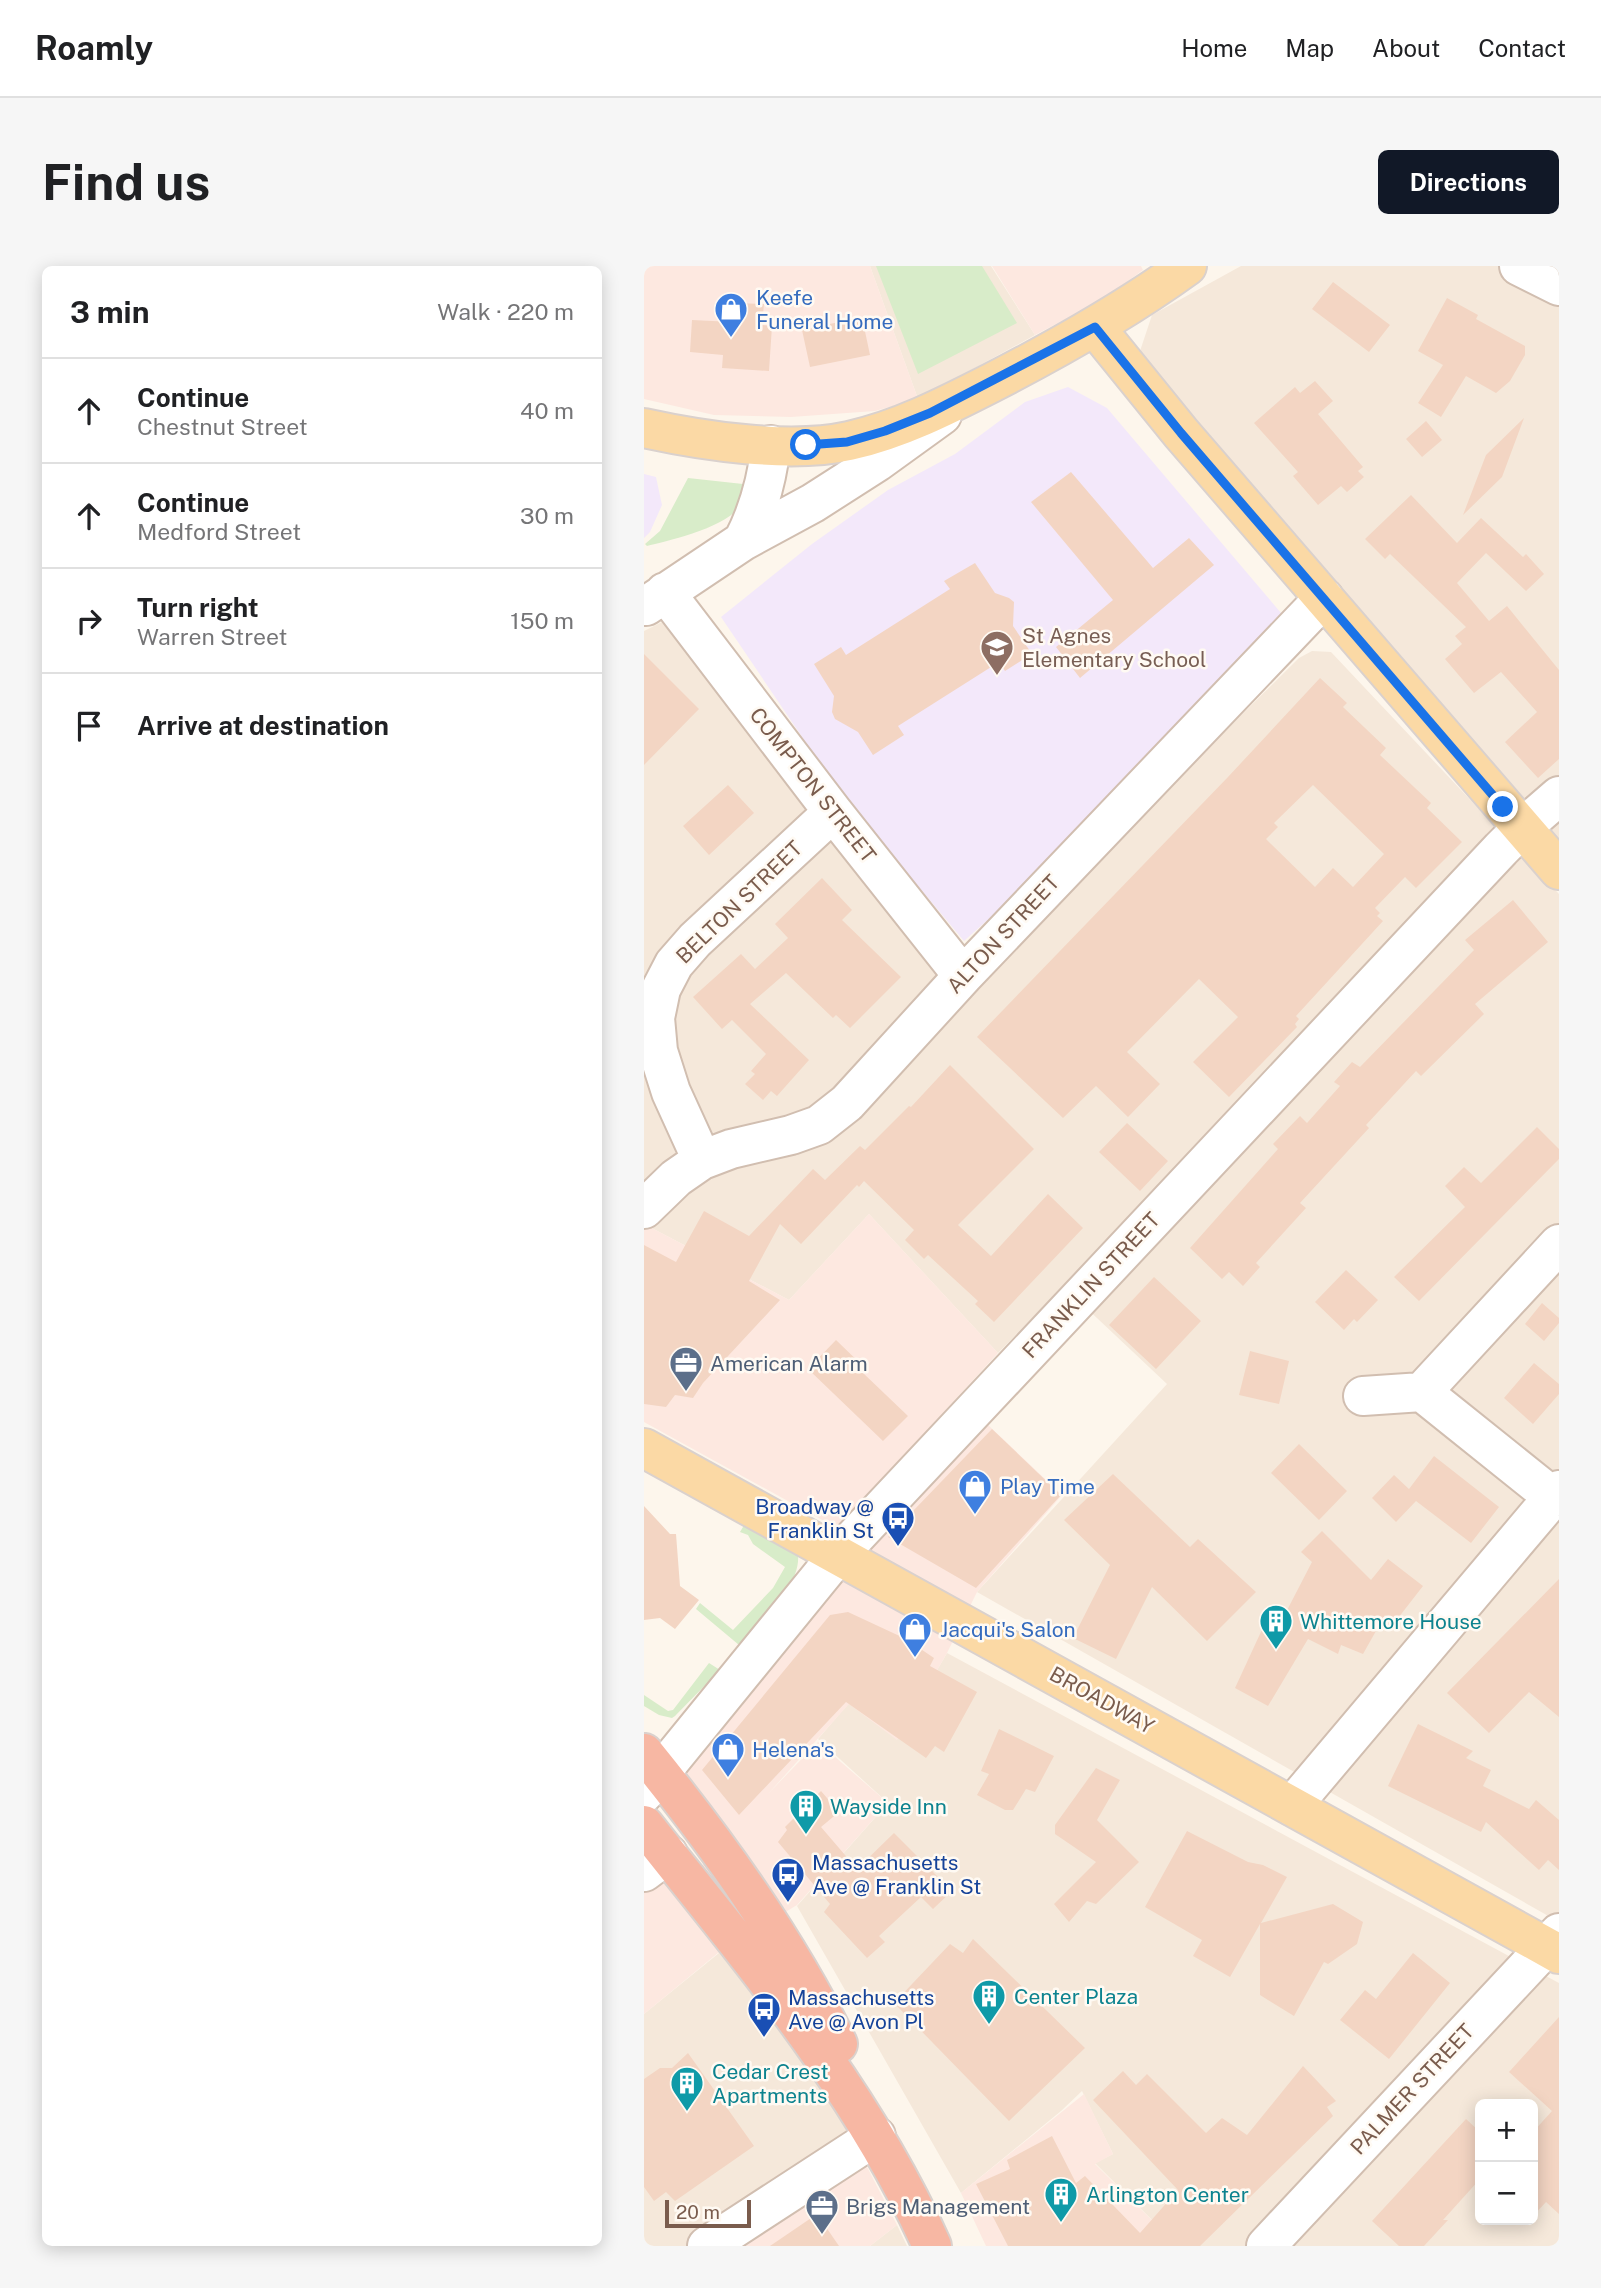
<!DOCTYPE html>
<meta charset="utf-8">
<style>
:root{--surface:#fff;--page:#f6f6f6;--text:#202124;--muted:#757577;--line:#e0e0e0;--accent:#111827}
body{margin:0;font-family:"Public Sans",sans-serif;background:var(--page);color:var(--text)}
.controls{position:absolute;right:21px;bottom:21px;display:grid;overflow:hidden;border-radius:10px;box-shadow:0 4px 18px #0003}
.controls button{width:63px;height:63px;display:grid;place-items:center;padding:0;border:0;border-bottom:2px solid var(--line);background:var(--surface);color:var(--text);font:35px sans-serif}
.scale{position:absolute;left:21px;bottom:18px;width:86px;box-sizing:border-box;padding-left:7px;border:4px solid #7a5c4d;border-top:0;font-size:19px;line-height:24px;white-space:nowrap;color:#7a5c4d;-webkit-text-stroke:5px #fffaf3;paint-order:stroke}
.stop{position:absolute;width:21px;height:21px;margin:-16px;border:5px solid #1a73e8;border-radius:50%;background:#fff}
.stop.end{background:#1a73e8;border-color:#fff;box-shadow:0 2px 7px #0008}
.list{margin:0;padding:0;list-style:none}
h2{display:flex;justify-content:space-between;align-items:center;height:91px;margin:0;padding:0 28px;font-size:30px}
h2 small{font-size:23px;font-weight:400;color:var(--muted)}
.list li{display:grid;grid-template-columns:46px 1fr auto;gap:21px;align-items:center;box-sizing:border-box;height:105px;padding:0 28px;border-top:2px solid var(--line)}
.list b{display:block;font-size:26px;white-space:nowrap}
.list p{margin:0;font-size:23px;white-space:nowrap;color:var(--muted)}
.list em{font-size:23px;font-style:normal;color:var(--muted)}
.icon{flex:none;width:38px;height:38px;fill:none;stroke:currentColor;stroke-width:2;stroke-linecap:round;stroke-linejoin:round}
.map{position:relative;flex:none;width:915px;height:1980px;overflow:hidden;border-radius:10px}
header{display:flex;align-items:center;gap:42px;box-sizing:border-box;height:98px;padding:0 35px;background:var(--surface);border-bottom:2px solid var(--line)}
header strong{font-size:33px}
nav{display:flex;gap:38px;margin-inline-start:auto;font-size:24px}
.intro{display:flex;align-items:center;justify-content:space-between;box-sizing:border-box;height:168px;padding:0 42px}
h1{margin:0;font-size:49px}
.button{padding:18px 32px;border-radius:10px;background:var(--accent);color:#fff;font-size:24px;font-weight:700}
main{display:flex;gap:42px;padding:0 42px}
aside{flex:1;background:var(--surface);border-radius:10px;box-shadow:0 4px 18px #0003}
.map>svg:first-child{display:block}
</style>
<header>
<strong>Roamly</strong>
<nav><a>Home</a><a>Map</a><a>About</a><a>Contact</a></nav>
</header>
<div class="intro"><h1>Find us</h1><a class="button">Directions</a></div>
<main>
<aside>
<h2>3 min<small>Walk · 220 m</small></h2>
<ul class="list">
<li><svg class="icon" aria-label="ahead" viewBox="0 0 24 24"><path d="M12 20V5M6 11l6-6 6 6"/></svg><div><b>Continue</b><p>Chestnut Street</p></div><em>40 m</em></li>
<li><svg class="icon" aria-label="ahead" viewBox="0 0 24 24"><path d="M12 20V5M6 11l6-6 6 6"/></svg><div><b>Continue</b><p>Medford Street</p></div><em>30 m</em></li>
<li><svg class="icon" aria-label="right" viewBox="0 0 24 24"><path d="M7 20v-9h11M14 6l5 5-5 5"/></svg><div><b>Turn right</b><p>Warren Street</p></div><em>150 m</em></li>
<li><svg class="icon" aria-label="arrive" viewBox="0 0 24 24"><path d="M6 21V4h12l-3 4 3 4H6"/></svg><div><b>Arrive at destination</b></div></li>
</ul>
</aside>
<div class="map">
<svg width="915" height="1980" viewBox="0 0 915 1980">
<rect width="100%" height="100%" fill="#fdf6ec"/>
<path fill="#f5e8da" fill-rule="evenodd" d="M 226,0 L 347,0 L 391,69 L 274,133 Z
M 597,0 L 915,0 L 915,585 L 495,88 L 508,49 Z
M 22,354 L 317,727 L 655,392 L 668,385 L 687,386 L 915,628 L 915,1656 L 333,1326 L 523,1118 L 419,1020 L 354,1087 L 225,948 L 145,1034 L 0,958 L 0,365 Z
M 303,1387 L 915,1717 L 915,1980 L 534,1980 L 451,1897 L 469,1888 L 438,1825 L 417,1845 L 317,1927 L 153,1640 L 244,1537 L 174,1473 L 205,1437 L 253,1473 ZM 836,1838 L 889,1838 L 889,1954 L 836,1954 Z
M 75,1687 L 139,1763 L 205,1866 L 42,1980 L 0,1980 L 0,1748 Z
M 253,1959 L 263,1980 L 226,1980 Z"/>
<path fill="#fde8e0" d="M 0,0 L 226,0 L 274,133 L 231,145 L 147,151 L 70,149 L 0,133 Z
M 348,0 L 497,0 L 499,4 L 458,34 L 391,69 Z
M 225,948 L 354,1087 L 193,1262 L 0,1156 L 0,958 L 145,1034 Z
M 342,1157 L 418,1229 L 333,1326 L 303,1387 L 253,1474 L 205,1438 L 124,1528 L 174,1476 L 244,1537 L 153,1639 L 74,1687 L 0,1748 L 0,1582 L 35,1624 L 81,1575 L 35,1512 L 229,1273 Z
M 440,1828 L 469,1888 L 451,1898 L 534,1980 L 342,1980 L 317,1927 Z
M 205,1866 L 253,1959 L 226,1980 L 42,1980 Z"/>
<path fill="#f3e8fa" d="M 424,121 L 463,142 L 643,354 L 415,590 L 320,675 L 196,527 L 77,351 L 168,278 L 244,224 L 311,188 L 381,136 Z
M 0,208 L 12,211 L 18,239 L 6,266 L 0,272 Z"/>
<path fill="#d8ecc9" d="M 232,0 L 338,0 L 373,57 L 274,108 Z
M 44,212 L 99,218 C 115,256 26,274 3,280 L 1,278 L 16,265 Z
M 102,1256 L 153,1284 C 162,1315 116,1358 95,1379 L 52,1343 L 56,1337 L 89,1364 L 129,1322 L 141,1301 L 109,1278 L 104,1269 L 96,1266 Z
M 65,1397 L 76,1404 L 31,1450 L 28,1452 L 15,1449 L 0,1440 L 0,1429 L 24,1445 L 29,1444 Z"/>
<path fill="#f3d5c3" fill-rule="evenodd" d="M 689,16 L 746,59 L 725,86 L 668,43 Z
M 803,32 L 834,49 L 832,53 L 881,80 L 881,89 L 866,115 L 852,127 L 822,110 L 797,151 L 774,137 L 799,99 L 774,85 Z
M 90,37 L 120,38 L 118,59 L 128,60 L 125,105 L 78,102 L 79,89 L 46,86 L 48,54 L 89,56 Z
M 218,51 L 226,89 L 166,101 L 158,64 Z
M 671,115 L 689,135 L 674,148 L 719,201 L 714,205 L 720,211 L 703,226 L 697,220 L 674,239 L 649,210 L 654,206 L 610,157 L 651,121 L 656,127 Z
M 880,152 L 858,211 L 819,249 L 842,189 Z
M 782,155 L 798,174 L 778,191 L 762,173 Z
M 427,206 L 509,302 L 545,272 L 570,299 L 436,412 L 412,381 L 469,334 L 387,236 Z
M 767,229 L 813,277 L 837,252 L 879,291 L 882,288 L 900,308 L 882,325 L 842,287 L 813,317 L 845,355 L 863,340 L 915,404 L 915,493 L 894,512 L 861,476 L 893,446 L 857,406 L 830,427 L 801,393 L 818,378 L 811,370 L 822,361 L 746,288 L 741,293 L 721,273 Z
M 331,297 L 351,327 L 365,332 L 370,336 L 369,360 L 388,388 L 361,405 L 355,396 L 254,460 L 260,469 L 229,489 L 214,466 L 191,453 L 188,446 L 190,430 L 170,398 L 197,381 L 202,389 L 306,323 L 300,315 Z
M 0,388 L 55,443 L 0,499 Z
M 676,412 L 703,437 L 699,441 L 742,482 L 736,489 L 787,537 L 783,542 L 818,576 L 772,622 L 761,611 L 731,642 L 736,647 L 733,650 L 739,655 L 652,750 L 655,753 L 651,758 L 653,761 L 585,831 L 549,796 L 594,751 L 555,713 L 483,786 L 516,818 L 484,851 L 452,820 L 419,852 L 333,771 L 584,511 ZM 669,519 L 740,588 L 709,621 L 689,602 L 671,621 L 622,573 L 634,561 L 630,557 Z
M 84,519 L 110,547 L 65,589 L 39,560 Z
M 178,612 L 208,644 L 198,654 L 257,711 L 206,762 L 192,749 L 189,752 L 142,707 L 106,738 L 165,794 L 133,830 L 127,825 L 119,834 L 101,818 L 111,808 L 107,805 L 122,788 L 88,754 L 78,763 L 49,731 L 97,688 L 111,703 L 144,672 L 131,658 Z
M 869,634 L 904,676 L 831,738 L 840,748 L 777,810 L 772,805 L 722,859 L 725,862 L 656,937 L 662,942 L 612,997 L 616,1001 L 599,1020 L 585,1006 L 578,1013 L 546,982 L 634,883 L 629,878 L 656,850 L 663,857 L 696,820 L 690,816 L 708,796 L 716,801 L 830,684 L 821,674 Z
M 306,799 L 390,883 L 314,959 L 347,990 L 404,928 L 439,962 L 350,1056 L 331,1038 L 334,1035 L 284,989 L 280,993 L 261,974 L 270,964 L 220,915 L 215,921 L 213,919 L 157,978 L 136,958 L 105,1015 L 136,1034 L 59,1117 L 49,1132 L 31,1129 L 22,1141 L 0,1138 L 0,979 L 32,996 L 60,945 L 105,970 L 169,903 L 181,914 L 216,880 L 221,884 L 265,840 L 267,841 Z
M 483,857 L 524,895 L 496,925 L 455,886 Z
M 893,861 L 915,883 L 915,893 L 775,1035 L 750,1011 L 821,941 L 801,920 L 820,901 L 837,917 Z
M 702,1004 L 734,1034 L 713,1056 L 710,1053 L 700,1064 L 671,1036 Z
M 510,1011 L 557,1055 L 512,1103 L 465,1059 Z
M 898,1037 L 915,1052 L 915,1057 L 900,1075 L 881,1058 Z
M 192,1074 L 221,1102 L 218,1106 L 264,1150 L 239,1175 L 164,1103 Z
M 606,1085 L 645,1095 L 635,1138 L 595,1129 Z
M 890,1097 L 915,1118 L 915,1128 L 889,1158 L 860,1132 Z
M 348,1163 L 417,1229 L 332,1322 L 244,1271 Z
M 655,1178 L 703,1225 L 675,1254 L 627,1207 Z
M 790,1190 L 855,1241 L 827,1277 L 772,1235 L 752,1256 L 728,1232 L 750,1209 L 765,1223 Z
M 469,1208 L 546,1281 L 554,1273 L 612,1326 L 563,1375 L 508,1321 L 472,1393 L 429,1372 L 466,1299 L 420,1254 Z
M 0,1240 L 26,1268 L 32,1268 L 36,1320 L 55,1334 L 31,1363 L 16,1352 L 0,1354 Z
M 678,1265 L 727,1314 L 744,1293 L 779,1320 L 751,1356 L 741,1349 L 719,1388 L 697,1379 L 694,1388 L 664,1373 L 624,1440 L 591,1422 L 628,1342 L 639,1352 L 668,1296 L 657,1286 Z
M 915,1313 L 915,1451 L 885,1426 L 845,1467 L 803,1427 Z
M 204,1346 L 262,1373 L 290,1392 L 286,1400 L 333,1426 L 300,1486 L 291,1480 L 282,1492 L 202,1436 L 95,1549 L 58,1504 L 186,1349 Z
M 774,1458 L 829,1485 L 822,1492 L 847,1504 L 839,1520 L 885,1543 L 892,1534 L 915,1554 L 915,1604 L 904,1594 L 895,1604 L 842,1556 L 837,1566 L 744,1520 Z
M 355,1463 L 410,1490 L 391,1526 L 382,1523 L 369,1544 L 361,1544 L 333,1529 L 345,1508 L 337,1505 Z
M 452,1502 L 476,1514 L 453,1554 L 495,1596 L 452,1638 L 443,1635 L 425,1656 L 410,1638 L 452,1596 L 411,1568 L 411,1559 Z
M 177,1525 L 195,1546 L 177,1561 L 213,1603 L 250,1567 L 308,1625 L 289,1643 L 277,1631 L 235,1670 L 241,1676 L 223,1692 L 180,1646 L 186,1638 L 134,1576 L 143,1564 L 141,1561 Z
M 543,1565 L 604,1596 L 619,1599 L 643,1611 L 617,1657 L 689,1638 L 719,1656 L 713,1678 L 684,1698 L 680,1696 L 650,1750 L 616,1729 L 616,1658 L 586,1711 L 549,1690 L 558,1674 L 501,1641 Z
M 329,1673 L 441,1782 L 365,1855 L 250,1737 L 306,1678 L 319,1687 Z
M 769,1687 L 806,1717 L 745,1793 L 696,1754 L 721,1724 L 732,1733 Z
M 915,1751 L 915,1948 L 902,1936 L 889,1950 L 889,1866 L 908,1845 L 865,1806 Z
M 44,1787 L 110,1880 L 31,1935 L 22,1926 L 10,1935 L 0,1921 L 0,1813 L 16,1802 L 28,1802 Z
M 659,1800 L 692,1835 L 683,1841 L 689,1850 L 556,1980 L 364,1980 L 332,1918 L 366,1903 L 363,1894 L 408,1870 L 432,1917 L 441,1910 L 496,1967 L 534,1924 L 449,1834 L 479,1805 L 492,1819 L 503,1808 L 562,1867 L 578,1852 L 603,1869 Z
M 822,1853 L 836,1866 L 836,1913 L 799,1954 L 804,1954 L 780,1980 L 755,1980 L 728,1955 Z
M 173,1948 L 195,1980 L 126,1980 Z"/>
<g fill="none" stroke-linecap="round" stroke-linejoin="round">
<defs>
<path id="minor" d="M 875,0 L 915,20
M 99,275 C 115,244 123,214 127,179
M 21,326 L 189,546 L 319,710
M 2,340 L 99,275 L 169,237 L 233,196 L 298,149
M 58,894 L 27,826 L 14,785 L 11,752 L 17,723 L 30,698 L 51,674 L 189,546
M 0,943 L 32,912 L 58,894 L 87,883 L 147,869 L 175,859 L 203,837 L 319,710 L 680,332
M 719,1130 L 778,1126
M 909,1231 L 778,1126 L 915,978
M 0,1527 L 194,1289 L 857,583 L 878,562 L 915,530
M 648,1540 L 915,1224
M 0,1606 L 24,1588
M 63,1980 L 232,1870
M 622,1980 L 915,1667"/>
<path id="major" d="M 451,61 L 537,167 L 915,604
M 0,162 C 59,175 146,188 205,175 C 255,164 302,140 347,117 C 415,82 481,45 543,0
M 0,1182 L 915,1688"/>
<path id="highway" d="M 0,1487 C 73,1577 143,1674 194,1778
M 0,1559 C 106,1693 218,1823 288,1980"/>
</defs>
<use href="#minor" stroke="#d1beb0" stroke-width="42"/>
<use href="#major" stroke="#dad1cd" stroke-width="42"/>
<use href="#highway" stroke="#dad1cd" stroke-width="42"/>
<use href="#minor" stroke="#fff" stroke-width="38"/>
<use href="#major" stroke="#fbd9a5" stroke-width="38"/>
<use href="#highway" stroke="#f7b7a3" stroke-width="38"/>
</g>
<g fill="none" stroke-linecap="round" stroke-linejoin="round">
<path stroke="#1a73e8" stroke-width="9" d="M 162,179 L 203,176 L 241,165 L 286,147 L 451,61 L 537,167 L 859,541"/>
</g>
<defs>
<symbol id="shop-pin" viewBox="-11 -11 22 30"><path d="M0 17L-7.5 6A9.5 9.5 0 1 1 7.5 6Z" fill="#3f7fe0" stroke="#fffaf3"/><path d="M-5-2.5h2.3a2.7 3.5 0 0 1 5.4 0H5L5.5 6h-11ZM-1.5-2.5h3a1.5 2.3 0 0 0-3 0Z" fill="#fff"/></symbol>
<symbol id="school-pin" viewBox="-11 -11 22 30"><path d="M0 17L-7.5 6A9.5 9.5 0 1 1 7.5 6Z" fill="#8d6e63" stroke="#fffaf3"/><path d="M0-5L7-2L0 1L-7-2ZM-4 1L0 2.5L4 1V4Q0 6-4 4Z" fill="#fff"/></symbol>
<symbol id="office-pin" viewBox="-11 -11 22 30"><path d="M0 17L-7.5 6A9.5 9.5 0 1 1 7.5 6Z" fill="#5c6f8a" stroke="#fffaf3"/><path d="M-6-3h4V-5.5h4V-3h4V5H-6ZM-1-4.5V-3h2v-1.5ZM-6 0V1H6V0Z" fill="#fff"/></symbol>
<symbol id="bus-pin" viewBox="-11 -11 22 30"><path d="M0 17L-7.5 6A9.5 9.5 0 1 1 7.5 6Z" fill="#1a4fb4" stroke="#fffaf3"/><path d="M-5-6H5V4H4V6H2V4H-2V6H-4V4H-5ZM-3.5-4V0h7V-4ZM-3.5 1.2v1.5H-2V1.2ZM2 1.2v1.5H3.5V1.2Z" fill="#fff"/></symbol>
<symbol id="building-pin" viewBox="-11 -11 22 30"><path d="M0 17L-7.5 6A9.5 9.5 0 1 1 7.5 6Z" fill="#0f9aa8" stroke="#fffaf3"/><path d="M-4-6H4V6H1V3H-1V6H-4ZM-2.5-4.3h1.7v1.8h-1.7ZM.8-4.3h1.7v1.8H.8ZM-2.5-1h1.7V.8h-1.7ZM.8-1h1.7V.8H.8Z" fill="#fff"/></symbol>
</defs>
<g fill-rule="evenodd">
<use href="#shop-pin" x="68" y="24" width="38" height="52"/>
<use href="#school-pin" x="334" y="362" width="38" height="52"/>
<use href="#office-pin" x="23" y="1078" width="38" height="52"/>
<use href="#shop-pin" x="312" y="1201" width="38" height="52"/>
<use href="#bus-pin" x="235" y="1233" width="38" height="52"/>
<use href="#building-pin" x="613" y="1336" width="38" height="52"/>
<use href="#shop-pin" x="252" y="1344" width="38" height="52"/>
<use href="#shop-pin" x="65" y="1464" width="38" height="52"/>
<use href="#building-pin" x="143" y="1521" width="38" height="52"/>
<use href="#bus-pin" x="125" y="1589" width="38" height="52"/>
<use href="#building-pin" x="326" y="1711" width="38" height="52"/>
<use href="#bus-pin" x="101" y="1724" width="38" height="52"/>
<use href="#building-pin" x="24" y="1798" width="38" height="52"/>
<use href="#building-pin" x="398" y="1909" width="38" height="52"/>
<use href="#office-pin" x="159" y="1921" width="38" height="52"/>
</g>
<g text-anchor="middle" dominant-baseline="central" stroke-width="5" stroke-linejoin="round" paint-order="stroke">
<g font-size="21" fill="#366cbe" stroke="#fffaf3" text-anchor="start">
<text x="112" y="31">Keefe<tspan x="112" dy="24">Funeral Home</tspan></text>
<text x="356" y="1220">Play Time</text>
<text x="296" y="1363">Jacqui's Salon</text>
<text x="108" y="1483">Helena's</text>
</g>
<g font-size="21" fill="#785e54" stroke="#fffaf3" text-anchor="start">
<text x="378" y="369">St Agnes<tspan x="378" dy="24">Elementary School</tspan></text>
</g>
<g font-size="21" fill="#7a5c4d" stroke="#fffaf3">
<text transform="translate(169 519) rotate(52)">COMPTON STREET</text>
<text transform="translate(95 636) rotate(-44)">BELTON STREET</text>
<text transform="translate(359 668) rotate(-47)">ALTON STREET</text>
<text transform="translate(447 1019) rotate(-47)">FRANKLIN STREET</text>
<text transform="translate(458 1434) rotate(29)">BROADWAY</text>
<text transform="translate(768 1823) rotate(-47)">PALMER STREET</text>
</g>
<g font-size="21" fill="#4e5e75" stroke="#fffaf3" text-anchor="start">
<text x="66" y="1097">American Alarm</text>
<text x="202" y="1940">Brigs Management</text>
</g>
<g font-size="21" fill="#164399" stroke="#fffaf3" text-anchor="start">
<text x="230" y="1240" text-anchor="end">Broadway @<tspan x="230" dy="24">Franklin St</tspan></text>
<text x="168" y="1596">Massachusetts<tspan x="168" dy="24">Ave @ Franklin St</tspan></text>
<text x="144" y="1731">Massachusetts<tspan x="144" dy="24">Ave @ Avon Pl</tspan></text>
</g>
<g font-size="21" fill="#0d838f" stroke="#fffaf3" text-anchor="start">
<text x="656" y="1355">Whittemore House</text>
<text x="186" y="1540">Wayside Inn</text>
<text x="370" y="1730">Center Plaza</text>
<text x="68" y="1805">Cedar Crest<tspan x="68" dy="24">Apartments</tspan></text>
<text x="442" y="1928">Arlington Center</text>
</g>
</g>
</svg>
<div class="controls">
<button>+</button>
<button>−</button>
</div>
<div class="scale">20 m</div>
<div class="stop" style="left:162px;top:179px"></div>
<div class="stop end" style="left:859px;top:541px"></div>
</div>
</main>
